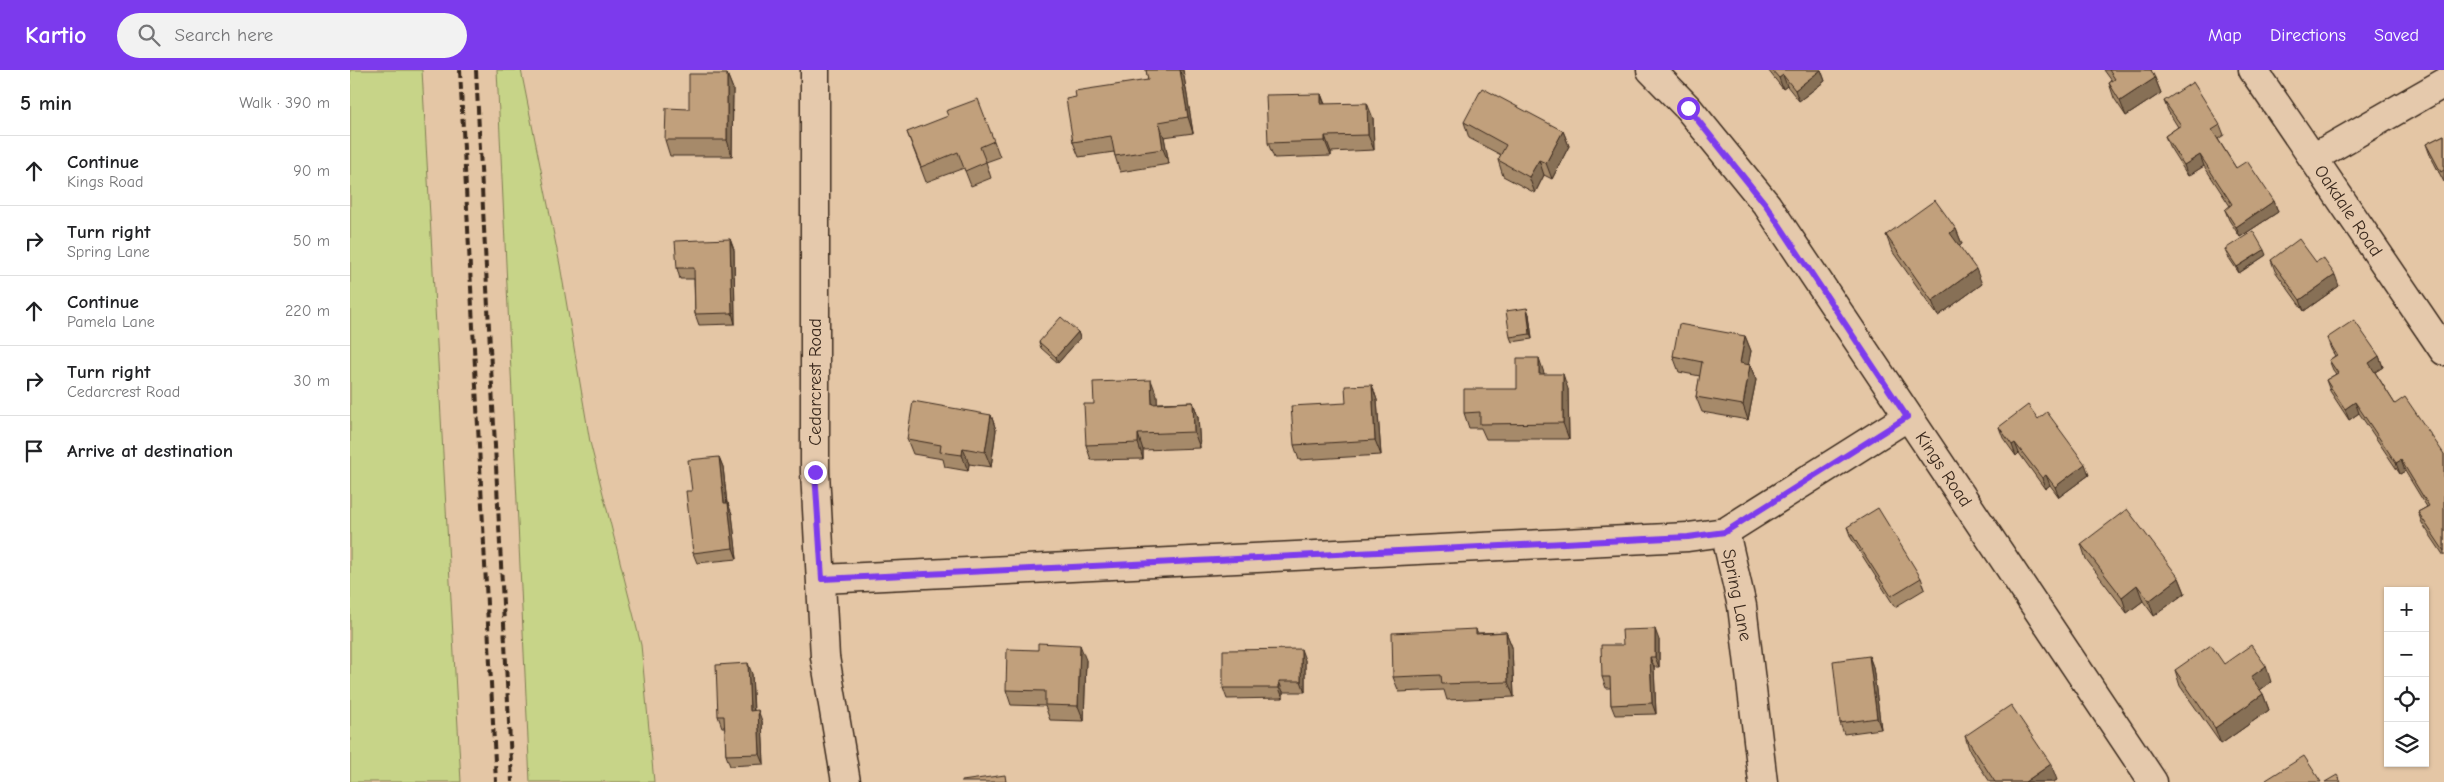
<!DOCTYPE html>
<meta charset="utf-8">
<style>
:root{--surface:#fff;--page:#f2f2f2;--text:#202124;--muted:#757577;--line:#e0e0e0;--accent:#7c3aed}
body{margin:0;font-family:"Comic Neue",sans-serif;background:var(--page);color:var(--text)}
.controls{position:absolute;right:15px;bottom:15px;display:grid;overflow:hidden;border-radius:0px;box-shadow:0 1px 4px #0004}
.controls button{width:45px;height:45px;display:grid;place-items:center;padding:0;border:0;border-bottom:1px solid var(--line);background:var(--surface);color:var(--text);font:25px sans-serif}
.stop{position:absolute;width:15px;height:15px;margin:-11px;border:4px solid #7c3aed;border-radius:50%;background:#fff}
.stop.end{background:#7c3aed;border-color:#fff;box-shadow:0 1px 5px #0008}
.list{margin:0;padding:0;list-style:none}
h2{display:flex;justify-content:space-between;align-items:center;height:65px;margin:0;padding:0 20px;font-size:21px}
h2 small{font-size:16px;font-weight:400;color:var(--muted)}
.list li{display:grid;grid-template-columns:32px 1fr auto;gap:15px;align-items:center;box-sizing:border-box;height:70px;padding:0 20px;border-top:1px solid var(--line)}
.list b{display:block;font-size:19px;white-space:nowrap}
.list p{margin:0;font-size:16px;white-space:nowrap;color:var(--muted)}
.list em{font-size:16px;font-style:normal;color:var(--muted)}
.icon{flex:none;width:28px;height:28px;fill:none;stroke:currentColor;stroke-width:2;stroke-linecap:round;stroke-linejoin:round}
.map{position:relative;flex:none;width:2094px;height:712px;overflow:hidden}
header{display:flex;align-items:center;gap:30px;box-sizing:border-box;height:70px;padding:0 25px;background:var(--accent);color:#fff}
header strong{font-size:24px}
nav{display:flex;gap:28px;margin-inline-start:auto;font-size:18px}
.search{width:350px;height:45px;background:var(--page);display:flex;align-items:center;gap:12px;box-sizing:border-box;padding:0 18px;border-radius:28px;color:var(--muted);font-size:19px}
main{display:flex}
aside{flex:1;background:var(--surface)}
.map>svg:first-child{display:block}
</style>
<header>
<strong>Kartio</strong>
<div class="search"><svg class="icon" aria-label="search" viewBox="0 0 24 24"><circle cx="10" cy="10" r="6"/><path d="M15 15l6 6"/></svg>Search here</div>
<nav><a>Map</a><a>Directions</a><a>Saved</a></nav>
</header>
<main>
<aside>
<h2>5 min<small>Walk · 390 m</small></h2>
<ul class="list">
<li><svg class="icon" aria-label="ahead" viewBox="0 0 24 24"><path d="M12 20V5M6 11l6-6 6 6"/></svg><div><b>Continue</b><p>Kings Road</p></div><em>90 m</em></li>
<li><svg class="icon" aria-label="right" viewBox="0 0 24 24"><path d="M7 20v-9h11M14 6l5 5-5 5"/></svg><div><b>Turn right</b><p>Spring Lane</p></div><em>50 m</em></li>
<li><svg class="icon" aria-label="ahead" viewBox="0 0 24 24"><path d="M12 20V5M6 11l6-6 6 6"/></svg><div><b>Continue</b><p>Pamela Lane</p></div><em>220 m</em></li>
<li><svg class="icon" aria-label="right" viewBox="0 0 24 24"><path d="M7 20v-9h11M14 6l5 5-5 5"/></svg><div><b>Turn right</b><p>Cedarcrest Road</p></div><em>30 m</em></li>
<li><svg class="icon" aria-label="arrive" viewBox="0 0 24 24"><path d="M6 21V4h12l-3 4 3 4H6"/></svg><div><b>Arrive at destination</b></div></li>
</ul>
</aside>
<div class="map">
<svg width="2094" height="712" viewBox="0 0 2094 712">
<rect width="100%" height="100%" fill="#e4c6a5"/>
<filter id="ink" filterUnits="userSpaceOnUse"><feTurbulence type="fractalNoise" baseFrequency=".02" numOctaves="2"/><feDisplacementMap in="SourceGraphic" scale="10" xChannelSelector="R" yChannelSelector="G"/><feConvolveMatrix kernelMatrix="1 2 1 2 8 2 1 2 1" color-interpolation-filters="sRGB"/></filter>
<g filter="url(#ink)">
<path fill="#c7d488" stroke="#817f53" d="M 0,0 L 72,0 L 111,712 L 0,712 Z
M 147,0 L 171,0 L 210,195 L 240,372 L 291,575 L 304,712 L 180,712 Z"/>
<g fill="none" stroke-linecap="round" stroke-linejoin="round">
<defs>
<g id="minor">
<path d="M 465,0 L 465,402 L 475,587 L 496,712"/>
<path id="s1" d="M 1301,0 L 1338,38 L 1417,135 L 1803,712"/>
<path id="s2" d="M 1903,0 L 2094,281"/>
<path d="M 1963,88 L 2094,13"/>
<path d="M 472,509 L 1338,467 L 1375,462"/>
<path d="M 1413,712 L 1392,536 L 1375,462 L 1557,347"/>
</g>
</defs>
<use href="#minor" stroke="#3b2a1e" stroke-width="31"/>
<use href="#minor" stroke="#e5c9ac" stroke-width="28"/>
<path stroke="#3b2a1e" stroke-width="4" stroke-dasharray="8 4" stroke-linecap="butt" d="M 110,0 L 146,712
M 126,0 L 162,712"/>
</g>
<path fill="#a68a6b" stroke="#3b2a1e" d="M 796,0 L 833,0 L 843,63 L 814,67 L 819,94 L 770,102 L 765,86 L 764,82 L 729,87 L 723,72 L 726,27 L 798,10 Z
M 1418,0 L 1471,0 L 1475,11 L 1449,31 L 1437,16 L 1433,19 Z
M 1754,0 L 1802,0 L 1801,1 L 1805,8 L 1811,23 L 1776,46 L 1764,28 L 1759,13 L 1762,11 Z
M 377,4 L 383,19 L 382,86 L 320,86 L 315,70 L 339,39 Z
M 971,24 L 975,34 L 1023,48 L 1024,80 L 981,82 L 981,86 L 924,88 L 918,73 Z
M 1814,31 L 1870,55 L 1874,65 L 1868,69 L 1886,98 L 1924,131 L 1928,142 L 1890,167 L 1879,150 L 1875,140 L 1880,136 L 1854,96 L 1838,106 L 1819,76 L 1815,66 L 1828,57 L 1818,41 Z
M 1114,52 L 1213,61 L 1219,76 L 1202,109 L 1194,105 L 1185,123 L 1153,106 L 1148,90 L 1151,85 L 1119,68 Z
M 557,62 L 644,71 L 650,87 L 636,92 L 641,108 L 621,116 L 614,98 L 576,112 Z
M 2094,65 L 2094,112 L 2080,85 L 2076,74 Z
M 1606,159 L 1612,174 L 1609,176 L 1632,214 L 1588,246 L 1542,181 L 1536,165 Z
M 380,169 L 384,180 L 385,254 L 349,255 L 345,244 L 344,209 L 330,209 L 327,198 Z
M 1875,179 L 1916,185 L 1889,203 L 1877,185 Z
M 1921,190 L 1966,192 L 1989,216 L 1954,241 L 1925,201 Z
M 1179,244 L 1182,269 L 1162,272 L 1160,267 Z
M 728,262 L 730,268 L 708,293 L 691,278 L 689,272 Z
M 1395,266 L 1401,281 L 1398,294 L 1400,295 L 1406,310 L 1398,350 L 1352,342 L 1346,327 L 1350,306 L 1329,302 L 1323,286 Z
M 1977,268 L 2029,286 L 2033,297 L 2025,302 L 2045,334 L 2094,384 L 2094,486 L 2072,453 L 2068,442 L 2077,437 L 2055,401 L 2050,404 L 2009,343 L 1999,350 L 1980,321 L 1976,310 L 1986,304 L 1983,300 L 1979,290 L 1985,286 L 1981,279 Z
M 1194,303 L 1194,304 L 1218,319 L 1219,369 L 1136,369 L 1131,358 L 1119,358 L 1114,343 L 1167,319 Z
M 1022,315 L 1027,330 L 1031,385 L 949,390 L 944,375 L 996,333 Z
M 807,326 L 807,333 L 843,332 L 848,347 L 850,378 L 793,380 L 793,389 L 741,390 L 736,375 L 744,334 Z
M 641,345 L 646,360 L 641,397 L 619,394 L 618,401 L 595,397 L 593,389 L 563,384 L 557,369 Z
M 1688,349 L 1739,405 L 1709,427 L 1700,415 L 1695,419 L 1669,383 L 1666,386 L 1653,368 L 1649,357 Z
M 369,387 L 373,397 L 377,433 L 382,444 L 387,489 L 347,493 L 343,483 L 342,421 Z
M 1497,457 L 1571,508 L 1575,519 L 1545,537 L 1501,468 Z
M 1731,474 L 1829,508 L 1835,523 L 1804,546 L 1793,531 L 1777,543 L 1736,489 Z
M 1126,559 L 1127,563 L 1156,562 L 1162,577 L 1164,627 L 1097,630 L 1094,620 L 1049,622 L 1043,607 Z
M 1309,570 L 1309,597 L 1304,597 L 1306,644 L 1265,645 L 1261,635 L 1261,618 L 1256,618 L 1252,607 L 1273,575 Z
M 1519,586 L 1523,597 L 1531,659 L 1494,664 L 1490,653 Z
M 736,590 L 734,651 L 700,650 L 695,636 L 661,635 L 656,620 Z
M 955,590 L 955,622 L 933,622 L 933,628 L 877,629 L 873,618 Z
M 1874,594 L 1921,612 L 1910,620 L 1913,624 L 1919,640 L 1871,674 L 1830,616 L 1825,600 Z
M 402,604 L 404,640 L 412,651 L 414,694 L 380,696 L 376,685 L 375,657 L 372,657 L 368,646 Z
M 1615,666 L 1707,710 L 1703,712 L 1640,712 L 1620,682 Z"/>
<path fill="#877057" stroke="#3b2a1e" d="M 830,0 L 833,0 L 843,63 L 838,47 Z
M 1471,0 L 1475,11 L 1449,31 L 1445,20 Z
M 377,4 L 383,19 L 382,86 L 377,70 Z
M 1433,5 L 1437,16 L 1433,19 L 1429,8 Z
M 1805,8 L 1811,23 L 1776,46 L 1770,31 Z
M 971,24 L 976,39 L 971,34 Z
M 1017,33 L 1023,48 L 1024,80 L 1018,65 Z
M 809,52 L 814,67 L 819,94 L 813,79 Z
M 1213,61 L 1219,76 L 1202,109 L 1196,93 Z
M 975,66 L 981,82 L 981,86 L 975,71 Z
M 1850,85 L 1854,96 L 1838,106 L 1834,95 Z
M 1189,90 L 1194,105 L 1185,123 L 1179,107 Z
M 1924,131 L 1928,142 L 1890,167 L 1886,157 Z
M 1606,159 L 1612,174 L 1606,179 L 1600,163 Z
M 380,169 L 384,180 L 385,254 L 382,243 Z
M 1914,180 L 1916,185 L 1889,203 L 1887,197 Z
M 1626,199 L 1632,214 L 1588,246 L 1582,231 Z
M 1985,205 L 1989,216 L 1954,241 L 1950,230 Z
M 1177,238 L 1179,244 L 1182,269 L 1180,264 Z
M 728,262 L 730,268 L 708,293 L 706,287 Z
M 1395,266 L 1401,281 L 1396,308 L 1390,293 Z
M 2029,286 L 2033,297 L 2022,304 L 2019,293 Z
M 1189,288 L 1194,303 L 1194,319 L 1189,304 Z
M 1400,295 L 1406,310 L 1398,350 L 1393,335 Z
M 1213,304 L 1218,319 L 1219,369 L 1213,353 Z
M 801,310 L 807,326 L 808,349 L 802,334 Z
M 1022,315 L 1027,330 L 1031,385 L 1025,370 Z
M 843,332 L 848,347 L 850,378 L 844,362 Z
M 2005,332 L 2009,343 L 1999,350 L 1995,339 Z
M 641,345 L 646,360 L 641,397 L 635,382 Z
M 788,364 L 793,380 L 793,389 L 788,373 Z
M 1665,373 L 1669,383 L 1666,386 L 1662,375 Z
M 613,378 L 619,394 L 618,401 L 612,385 Z
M 369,387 L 373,397 L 378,444 L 374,433 Z
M 2051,390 L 2055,401 L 2050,404 L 2046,393 Z
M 1735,394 L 1739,405 L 1709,427 L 1705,417 Z
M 1696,405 L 1700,415 L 1695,419 L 1692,408 Z
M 378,433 L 382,444 L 387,489 L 383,478 Z
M 1829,508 L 1835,523 L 1804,546 L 1799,531 Z
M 1787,515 L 1793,531 L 1777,543 L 1772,527 Z
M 1305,559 L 1309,570 L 1309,597 L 1305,587 Z
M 1156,562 L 1162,577 L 1164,627 L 1158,612 Z
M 730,575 L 736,590 L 734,651 L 728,636 Z
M 951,579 L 955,590 L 955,622 L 951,611 Z
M 1519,586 L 1523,597 L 1531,659 L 1527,648 Z
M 1300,587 L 1304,597 L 1306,644 L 1302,633 Z
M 398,593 L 402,604 L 404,651 L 400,641 Z
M 1916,596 L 1921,612 L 1907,622 L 1901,607 Z
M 929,611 L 933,622 L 933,628 L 929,618 Z
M 1913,624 L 1919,640 L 1871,674 L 1865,658 Z
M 408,640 L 412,651 L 414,694 L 410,684 Z
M 1701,694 L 1707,710 L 1703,712 L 1675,712 Z"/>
<path fill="#c1a07c" stroke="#3b2a1e" d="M 796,0 L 830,0 L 838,47 L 809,52 L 813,79 L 765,86 L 761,66 L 723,72 L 716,29 L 726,27 L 725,21 L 798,10 Z
M 1422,0 L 1471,0 L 1445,20 L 1433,5 L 1429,8 Z
M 1759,0 L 1801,0 L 1805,8 L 1770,31 L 1759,13 L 1765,9 Z
M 339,4 L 377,4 L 377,70 L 315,70 L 316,38 L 339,39 Z
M 1843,12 L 1870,55 L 1862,60 L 1886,98 L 1897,91 L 1924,131 L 1886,157 L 1875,140 L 1882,134 L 1850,85 L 1834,95 L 1815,66 L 1831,55 L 1814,31 Z
M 1132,18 L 1213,61 L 1196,93 L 1189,90 L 1179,107 L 1148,90 L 1156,75 L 1114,52 Z
M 971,24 L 971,34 L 1017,33 L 1018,65 L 975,66 L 975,71 L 918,73 L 916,25 Z
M 628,29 L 644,71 L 630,77 L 636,92 L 615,101 L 608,82 L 571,97 L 557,62 L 598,46 L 596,41 Z
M 2094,65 L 2094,100 L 2091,102 L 2076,74 Z
M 1585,130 L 1606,159 L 1600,163 L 1626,199 L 1582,231 L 1536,165 Z
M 1903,161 L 1914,180 L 1887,197 L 1875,179 Z
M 380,169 L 382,243 L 345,244 L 344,198 L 327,198 L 325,171 Z
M 1949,169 L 1966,192 L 1973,188 L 1985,205 L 1950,230 L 1921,190 Z
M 1177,238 L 1180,264 L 1160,267 L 1156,241 Z
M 711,247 L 728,262 L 706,287 L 689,272 Z
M 2004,250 L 2029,286 L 2019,293 L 2045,334 L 2055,327 L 2094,384 L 2094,481 L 2068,442 L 2079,436 L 2051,390 L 2046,393 L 2005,332 L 1995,339 L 1976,310 L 1988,303 L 1979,290 L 1987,285 L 1977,268 Z
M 1329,254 L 1395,266 L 1390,293 L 1400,295 L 1393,335 L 1346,327 L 1352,292 L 1323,286 Z
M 1167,288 L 1189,288 L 1189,304 L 1213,304 L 1213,353 L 1130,354 L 1130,342 L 1114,343 L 1114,319 L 1167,319 Z
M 801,310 L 802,334 L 843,332 L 844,362 L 788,364 L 788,373 L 736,375 L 734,334 L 744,334 L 743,312 Z
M 1022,315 L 1025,370 L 944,375 L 941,336 L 996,333 L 995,316 Z
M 563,331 L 641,345 L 635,382 L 613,378 L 612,385 L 590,382 L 591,375 L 557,369 Z
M 1678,335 L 1688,349 L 1697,342 L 1735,394 L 1705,417 L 1696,405 L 1692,408 L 1665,373 L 1662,375 L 1649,357 Z
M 369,387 L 374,433 L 378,433 L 383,478 L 343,483 L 336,421 L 342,421 L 338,390 Z
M 1528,438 L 1571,508 L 1541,526 L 1497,457 Z
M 1777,439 L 1829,508 L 1799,531 L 1787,515 L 1772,527 L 1731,474 Z
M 1126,559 L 1126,564 L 1156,562 L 1158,612 L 1092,614 L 1091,605 L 1043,607 L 1042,563 Z
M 1305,559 L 1305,587 L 1300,587 L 1302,633 L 1261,635 L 1260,607 L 1252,607 L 1251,575 L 1273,575 L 1272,560 Z
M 688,573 L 730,575 L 728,636 L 695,635 L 695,621 L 656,620 L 657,579 L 688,580 Z
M 1861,575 L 1874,594 L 1901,575 L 1916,596 L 1901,607 L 1913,624 L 1865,658 L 1825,600 Z
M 951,579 L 951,611 L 929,611 L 929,618 L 873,618 L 873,580 Z
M 1519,586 L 1527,648 L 1490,653 L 1483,591 Z
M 398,593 L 400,641 L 408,640 L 410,684 L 376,685 L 374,646 L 368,646 L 366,595 Z
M 1661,635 L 1701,694 L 1675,712 L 1645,712 L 1615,666 Z
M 1954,686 L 1971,712 L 1917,712 L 1916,710 Z
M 655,705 L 656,712 L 612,712 L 612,711 Z
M 1987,705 L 1991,712 L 1975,712 Z"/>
</g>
<g fill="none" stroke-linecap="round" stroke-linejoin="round" filter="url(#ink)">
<path stroke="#7c3aed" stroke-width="6" d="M 465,402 L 472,509 L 1338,467 L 1375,462 L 1557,347 L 1416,135 L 1338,38"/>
</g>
<g text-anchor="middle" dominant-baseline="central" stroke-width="4.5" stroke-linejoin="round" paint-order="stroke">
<g font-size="18" fill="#3b2a1e" stroke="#e5c9ac">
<text stroke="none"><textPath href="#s2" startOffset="170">Oakdale Road</textPath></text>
<text transform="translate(465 312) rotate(-90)">Cedarcrest Road</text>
<text stroke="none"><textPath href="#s1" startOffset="496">Kings Road</textPath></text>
<text transform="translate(1387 525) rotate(79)">Spring Lane</text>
</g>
</g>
</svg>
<div class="controls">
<button>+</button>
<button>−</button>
<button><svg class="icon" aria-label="locate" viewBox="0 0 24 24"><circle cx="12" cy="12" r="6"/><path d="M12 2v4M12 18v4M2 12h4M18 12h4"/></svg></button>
<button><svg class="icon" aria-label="layers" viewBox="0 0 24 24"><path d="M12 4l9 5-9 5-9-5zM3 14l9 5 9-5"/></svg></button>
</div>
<div class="stop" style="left:1338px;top:38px"></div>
<div class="stop end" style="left:465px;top:402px"></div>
</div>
</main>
